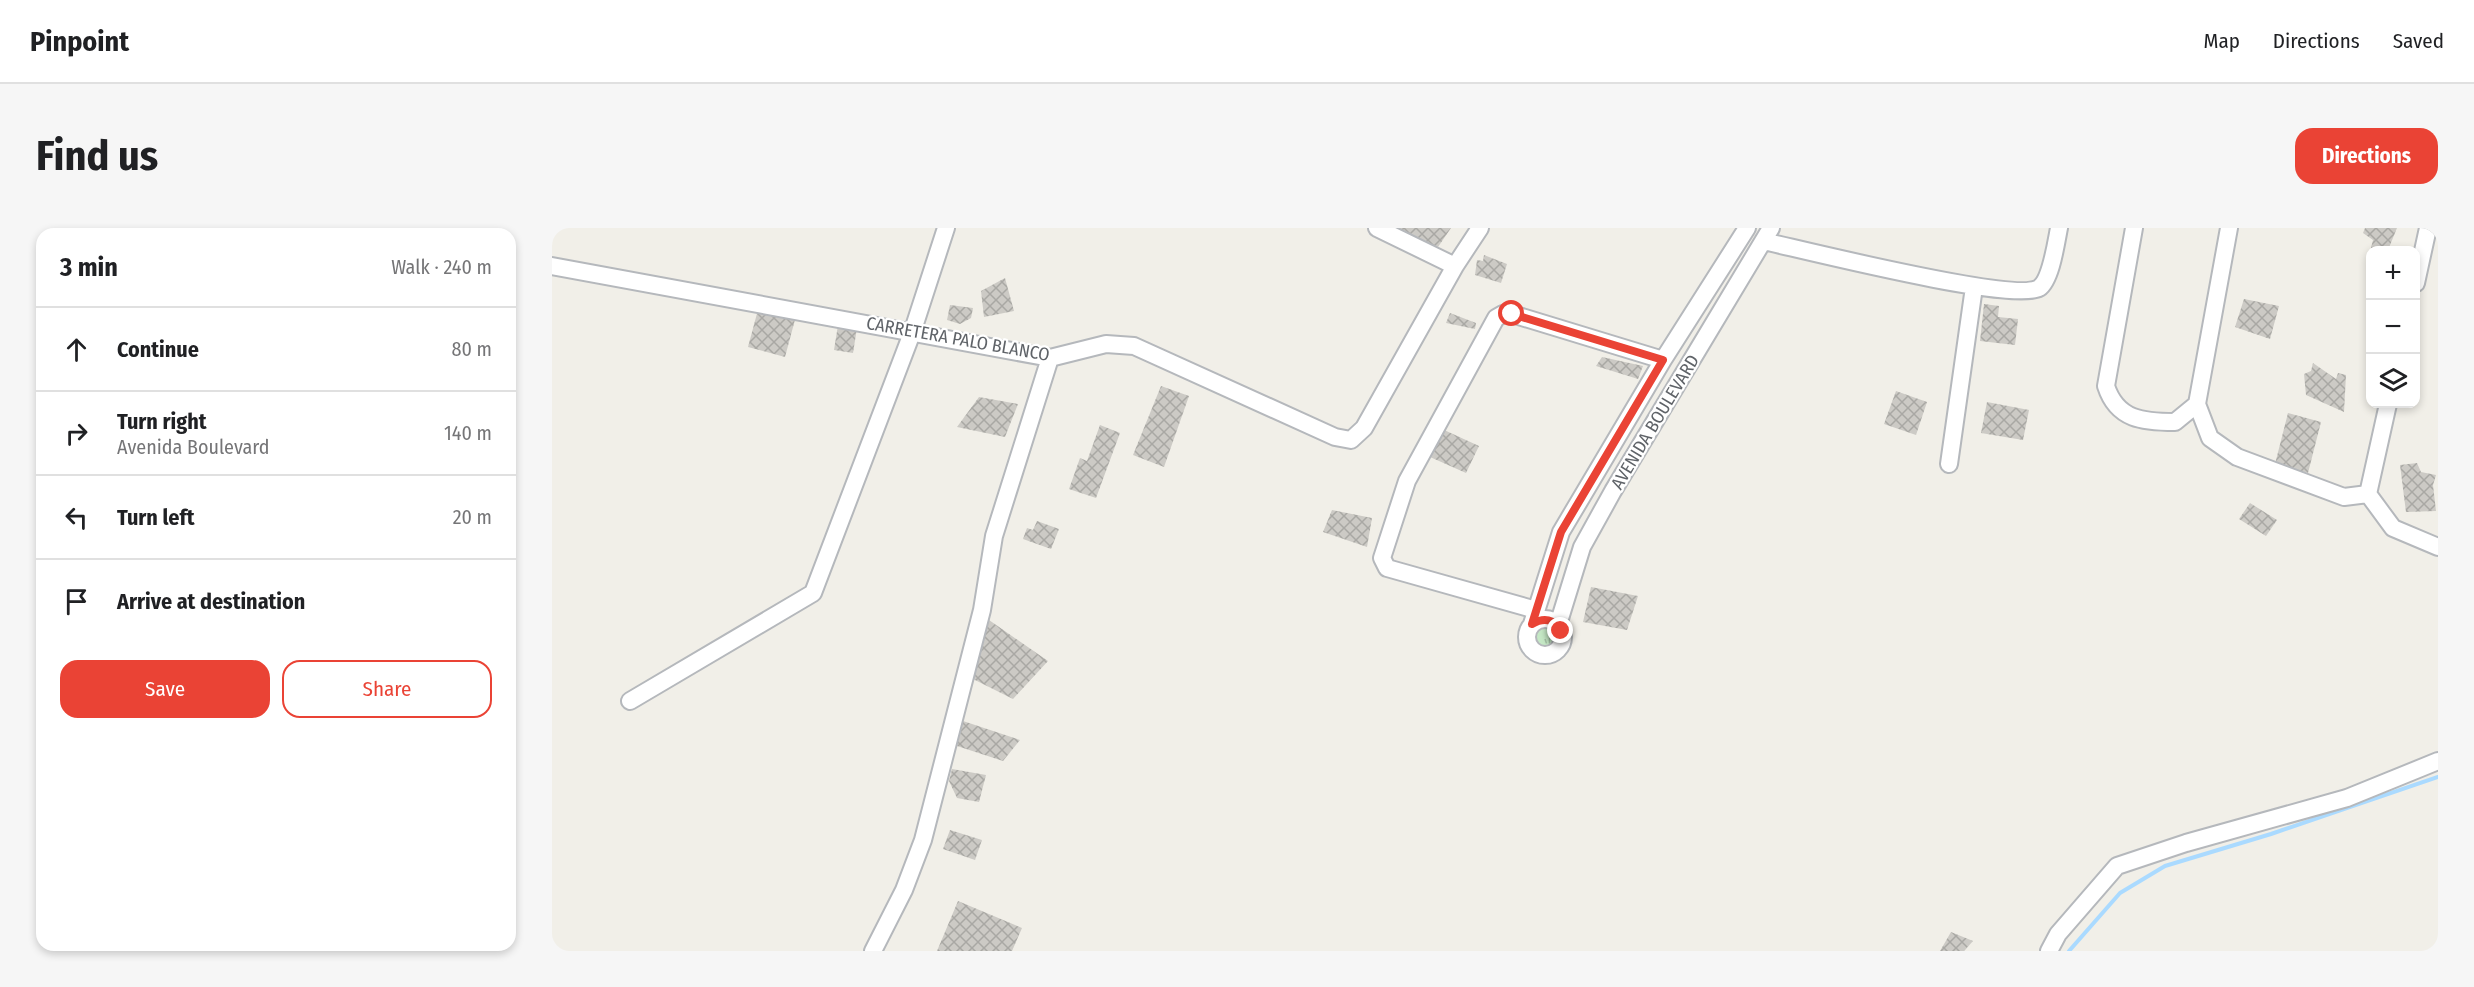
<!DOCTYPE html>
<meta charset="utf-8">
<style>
:root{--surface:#fff;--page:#f6f6f6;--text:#202124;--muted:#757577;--line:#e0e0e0;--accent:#ea4335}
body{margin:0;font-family:"Fira Sans Condensed",sans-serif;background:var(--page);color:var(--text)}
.controls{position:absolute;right:18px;top:18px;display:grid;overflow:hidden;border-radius:12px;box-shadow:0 3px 9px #0003}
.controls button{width:54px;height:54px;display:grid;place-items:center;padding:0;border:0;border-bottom:2px solid var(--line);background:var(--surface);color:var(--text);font:30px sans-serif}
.stop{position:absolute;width:18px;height:18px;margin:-14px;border:4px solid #ea4335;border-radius:50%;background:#fff}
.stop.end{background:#ea4335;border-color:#fff;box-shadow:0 2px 6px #0008}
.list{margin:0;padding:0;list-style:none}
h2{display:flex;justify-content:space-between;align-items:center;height:78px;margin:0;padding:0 24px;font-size:26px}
h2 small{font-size:20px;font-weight:400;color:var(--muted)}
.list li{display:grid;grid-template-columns:39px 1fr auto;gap:18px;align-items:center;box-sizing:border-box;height:84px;padding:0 24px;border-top:2px solid var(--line)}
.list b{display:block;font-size:22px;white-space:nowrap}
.list p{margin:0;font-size:20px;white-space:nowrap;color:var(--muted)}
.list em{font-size:20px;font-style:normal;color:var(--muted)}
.actions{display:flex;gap:12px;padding:18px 24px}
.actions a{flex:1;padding:14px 0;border:2px solid var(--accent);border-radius:18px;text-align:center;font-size:21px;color:var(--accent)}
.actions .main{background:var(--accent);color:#fff}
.icon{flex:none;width:33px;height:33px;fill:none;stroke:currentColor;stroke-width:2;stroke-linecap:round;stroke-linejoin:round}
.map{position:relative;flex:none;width:1886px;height:723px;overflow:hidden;border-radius:18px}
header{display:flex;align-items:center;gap:36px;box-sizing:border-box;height:84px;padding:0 30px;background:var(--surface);border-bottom:2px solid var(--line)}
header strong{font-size:28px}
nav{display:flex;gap:33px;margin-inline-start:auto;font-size:21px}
.intro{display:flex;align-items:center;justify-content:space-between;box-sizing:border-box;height:144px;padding:0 36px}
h1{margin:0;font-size:42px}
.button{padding:15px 27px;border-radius:18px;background:var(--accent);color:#fff;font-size:21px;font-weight:700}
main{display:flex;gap:36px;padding:0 36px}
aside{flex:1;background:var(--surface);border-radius:18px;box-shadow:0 3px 9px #0003}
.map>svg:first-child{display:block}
</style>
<header>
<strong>Pinpoint</strong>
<nav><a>Map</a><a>Directions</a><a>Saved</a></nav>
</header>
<div class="intro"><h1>Find us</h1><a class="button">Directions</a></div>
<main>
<aside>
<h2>3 min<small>Walk · 240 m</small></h2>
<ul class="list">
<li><svg class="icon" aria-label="ahead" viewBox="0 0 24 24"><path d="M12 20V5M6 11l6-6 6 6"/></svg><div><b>Continue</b></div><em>80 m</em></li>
<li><svg class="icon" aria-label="right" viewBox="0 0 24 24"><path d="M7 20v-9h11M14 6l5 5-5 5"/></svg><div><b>Turn right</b><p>Avenida Boulevard</p></div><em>140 m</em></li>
<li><svg class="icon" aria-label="left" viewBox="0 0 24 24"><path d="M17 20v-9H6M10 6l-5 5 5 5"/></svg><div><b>Turn left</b></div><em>20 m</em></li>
<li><svg class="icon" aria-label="arrive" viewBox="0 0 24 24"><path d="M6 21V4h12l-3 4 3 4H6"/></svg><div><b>Arrive at destination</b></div></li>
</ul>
<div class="actions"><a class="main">Save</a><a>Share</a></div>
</aside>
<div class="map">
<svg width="1886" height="723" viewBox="0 0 1886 723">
<defs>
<pattern id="grass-tufts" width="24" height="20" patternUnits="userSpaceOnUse" patternTransform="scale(1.5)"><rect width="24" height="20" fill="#c5e8c5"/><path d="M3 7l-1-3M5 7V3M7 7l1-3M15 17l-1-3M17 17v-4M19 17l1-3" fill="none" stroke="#a3c0a4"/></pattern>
<pattern id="building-cross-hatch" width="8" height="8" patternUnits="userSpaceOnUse" patternTransform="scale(1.5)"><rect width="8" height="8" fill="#cccac5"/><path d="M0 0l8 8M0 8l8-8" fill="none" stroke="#a9a8a4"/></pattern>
</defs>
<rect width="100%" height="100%" fill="#f1efe8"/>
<path fill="url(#grass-tufts)" d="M978 409a14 14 0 1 1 28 0a14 14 0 1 1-28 0Z"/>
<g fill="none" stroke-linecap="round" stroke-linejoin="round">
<path stroke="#aadaff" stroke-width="4" d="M 1517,723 L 1568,665 L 1613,638 L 1719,606 L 1886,549"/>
</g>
<path fill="url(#building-cross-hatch)" d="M 848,0 L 899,0 L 886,19 L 846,3 Z
M 1813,0 L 1845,0 L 1836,22 L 1819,20 L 1821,12 L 1811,5 Z
M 932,27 L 955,36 L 949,55 L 923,47 L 925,32 L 931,33 Z
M 453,50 L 462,83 L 432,89 L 429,63 Z
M 1692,71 L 1727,78 L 1718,111 L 1683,99 Z
M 1432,76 L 1447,78 L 1446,89 L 1466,91 L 1463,117 L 1428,113 Z
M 398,77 L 421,80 L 419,90 L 408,96 L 395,92 Z
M 207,78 L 244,88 L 233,129 L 196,119 Z
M 898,85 L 924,95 L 923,101 L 894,95 Z
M 286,97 L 305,100 L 301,125 L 282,122 Z
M 1050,129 L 1091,138 L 1086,151 L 1044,138 Z
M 1761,135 L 1784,151 L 1786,145 L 1794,147 L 1792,184 L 1754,167 L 1752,146 L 1759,143 Z
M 609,158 L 637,168 L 612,239 L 581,227 Z
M 1344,163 L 1375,174 L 1364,207 L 1332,196 Z
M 427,169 L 466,176 L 453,209 L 405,199 Z
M 1435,174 L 1477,182 L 1471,212 L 1429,205 Z
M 1736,185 L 1769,194 L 1756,245 L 1723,236 Z
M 548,197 L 568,205 L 544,270 L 517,261 L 528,230 L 535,233 Z
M 890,201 L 927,218 L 914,245 L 878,229 Z
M 1865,235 L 1869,244 L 1884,247 L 1881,257 L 1884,283 L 1854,284 L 1848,237 Z
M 1698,275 L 1725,292 L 1714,308 L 1687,291 Z
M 780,282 L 820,290 L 815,319 L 771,304 Z
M 485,293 L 507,301 L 499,321 L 471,311 L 475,300 L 481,302 Z
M 1039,359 L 1086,368 L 1075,402 L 1031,394 Z
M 437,392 L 496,433 L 461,471 L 417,449 L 423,425 Z
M 411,493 L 468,512 L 451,533 L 405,518 Z
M 400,541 L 434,547 L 427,574 L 405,570 L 397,553 Z
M 398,602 L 430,612 L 423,632 L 391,621 Z
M 406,673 L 470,700 L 460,723 L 385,723 Z
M 1399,704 L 1421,713 L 1412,723 L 1388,723 Z"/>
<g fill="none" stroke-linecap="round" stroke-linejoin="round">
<defs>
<path id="minor" d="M 825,0 L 903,38
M 1582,0 L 1554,158 C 1565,192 1591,194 1623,194 L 1645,176
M 1677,0 L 1645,176 L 1658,210 L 1685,229 L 1792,269 L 1816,266
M 1211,13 C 1252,22 1462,75 1487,60 C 1499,52 1504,15 1507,0
M 0,38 L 498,130 L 554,116 L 582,118 L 783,209 L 799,212 L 812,200 L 903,38 L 928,0
M 1864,55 L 1876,0
M 1836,176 L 1816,266 L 1841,300 L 1886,319
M 1397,236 L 1422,59
M 984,382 L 835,340 L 830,330 L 855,253 L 944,90 L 951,86 L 960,86 L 1111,132
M975 409a18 18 0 1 1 36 0a18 18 0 1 1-36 0Z
M 980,396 L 1009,304 L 1111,132 L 1195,0
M 1006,397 L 1030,319 L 1061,263 L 1219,0
M 78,473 L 261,365 L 360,105 L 394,0
M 321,723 L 352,662 L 371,612 L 430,382 L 442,308 L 498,130
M 1497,723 L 1506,706 L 1565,638 L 1634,615 L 1795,570 L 1886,533"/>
</defs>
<use href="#minor" stroke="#b5b8bc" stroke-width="20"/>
<use href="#minor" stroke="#fff" stroke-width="16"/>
</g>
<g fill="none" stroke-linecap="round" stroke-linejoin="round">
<path stroke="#ea4335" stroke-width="8" d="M 960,86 L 1111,132 L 1009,304 L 980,396 C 992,389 1002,391 1009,403"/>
</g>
<g text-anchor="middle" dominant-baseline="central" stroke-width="4.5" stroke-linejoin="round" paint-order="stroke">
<g font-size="18" fill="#5f6368" stroke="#fff">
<text transform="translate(406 111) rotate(10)">CARRETERA PALO BLANCO</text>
<text transform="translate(1103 194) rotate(-59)">AVENIDA BOULEVARD</text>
</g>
</g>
</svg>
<div class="controls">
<button>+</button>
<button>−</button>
<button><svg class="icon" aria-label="layers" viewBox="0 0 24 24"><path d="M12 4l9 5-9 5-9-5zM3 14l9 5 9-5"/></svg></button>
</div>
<div class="stop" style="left:960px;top:86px"></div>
<div class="stop end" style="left:1009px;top:403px"></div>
</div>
</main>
